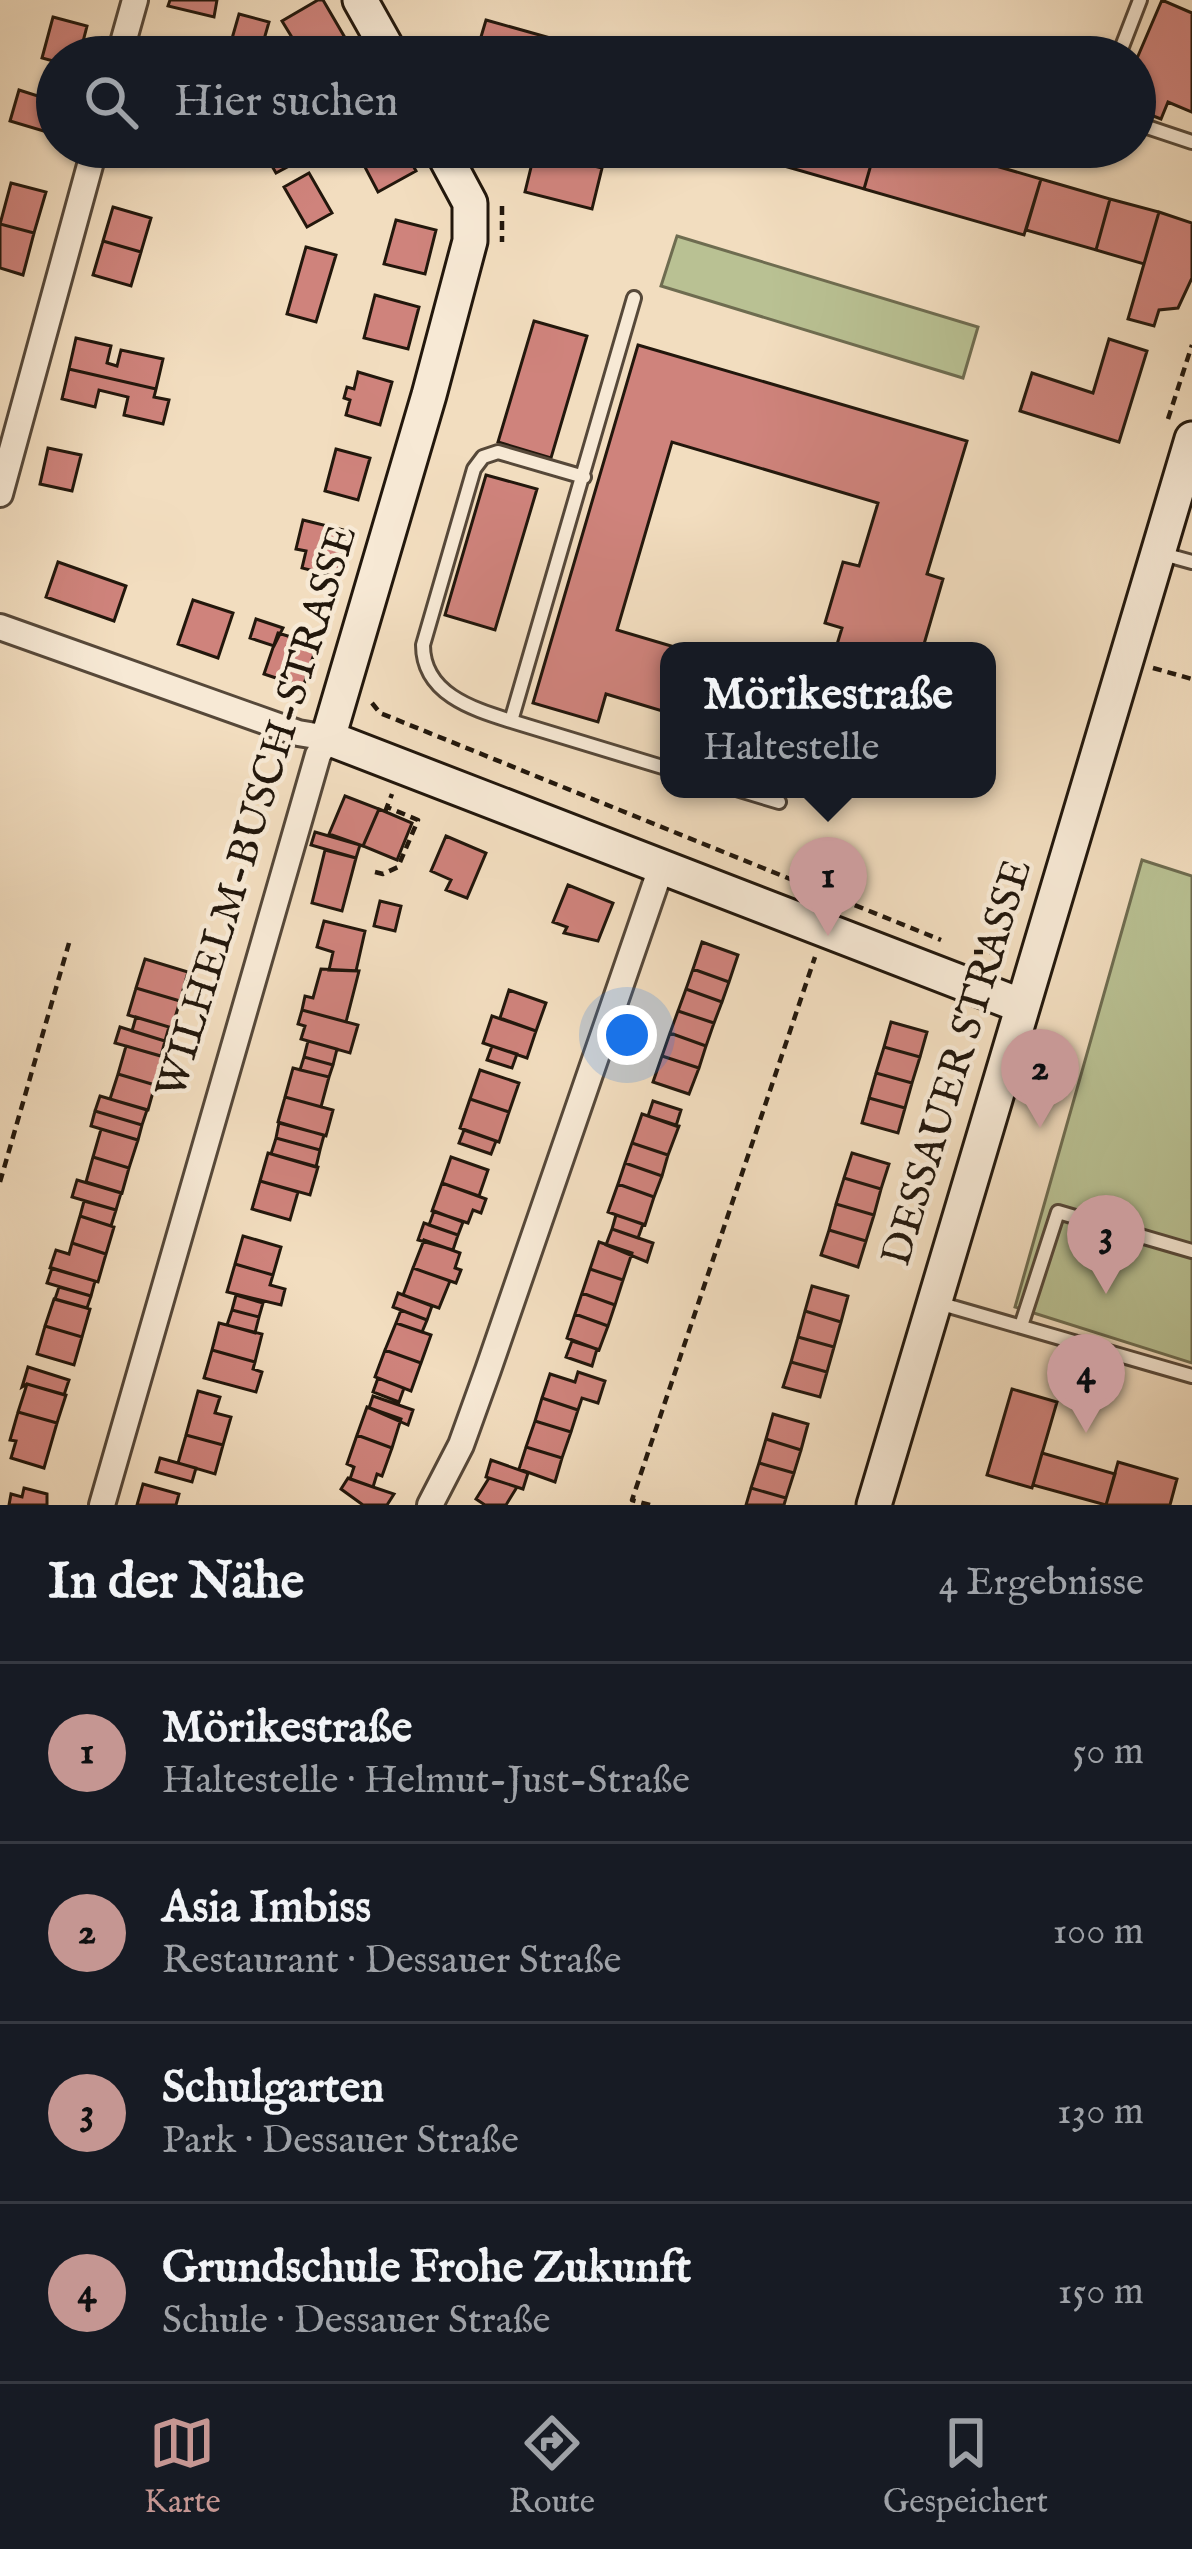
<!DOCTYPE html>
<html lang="de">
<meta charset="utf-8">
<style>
:root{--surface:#171b24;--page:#242831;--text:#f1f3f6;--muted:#9ea1a6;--line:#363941;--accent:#c59692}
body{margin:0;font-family:"IM FELL English",serif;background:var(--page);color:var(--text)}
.you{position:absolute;left:627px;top:1035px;width:42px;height:42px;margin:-30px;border:9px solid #fff;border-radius:50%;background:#1a73e8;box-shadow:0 0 0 18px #1a73e833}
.badge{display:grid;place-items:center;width:78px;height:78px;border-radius:50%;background:var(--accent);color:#111;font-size:39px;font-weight:700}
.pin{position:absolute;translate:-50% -99px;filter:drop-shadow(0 3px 6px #0008)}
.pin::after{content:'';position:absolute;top:63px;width:42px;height:36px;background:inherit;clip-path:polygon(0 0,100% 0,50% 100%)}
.popup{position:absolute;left:660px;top:642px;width:336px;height:156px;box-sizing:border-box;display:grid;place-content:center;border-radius:24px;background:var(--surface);filter:drop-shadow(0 3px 9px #0005);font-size:39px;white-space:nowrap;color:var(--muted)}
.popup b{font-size:45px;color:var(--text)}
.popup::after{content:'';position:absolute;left:50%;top:100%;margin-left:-24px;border:24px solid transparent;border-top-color:var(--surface)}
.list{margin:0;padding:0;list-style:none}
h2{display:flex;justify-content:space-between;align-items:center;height:156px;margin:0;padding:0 48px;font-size:51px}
h2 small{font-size:39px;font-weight:400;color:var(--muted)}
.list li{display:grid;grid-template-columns:78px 1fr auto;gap:36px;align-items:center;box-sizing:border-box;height:180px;padding:0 48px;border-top:3px solid var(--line)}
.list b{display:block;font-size:45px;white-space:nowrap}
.list p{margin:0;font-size:39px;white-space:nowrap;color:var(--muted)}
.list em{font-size:39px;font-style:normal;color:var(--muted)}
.icon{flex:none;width:66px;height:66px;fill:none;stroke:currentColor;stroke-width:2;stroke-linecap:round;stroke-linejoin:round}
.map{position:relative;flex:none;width:1192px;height:1505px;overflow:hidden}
.search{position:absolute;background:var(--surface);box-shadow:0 3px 9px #0004;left:36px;right:36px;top:36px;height:132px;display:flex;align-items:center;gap:30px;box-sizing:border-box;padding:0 42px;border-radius:66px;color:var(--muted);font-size:45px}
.sheet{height:876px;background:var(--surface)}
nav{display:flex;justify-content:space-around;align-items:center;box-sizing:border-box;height:168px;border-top:3px solid var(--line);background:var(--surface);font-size:33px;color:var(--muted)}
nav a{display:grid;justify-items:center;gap:6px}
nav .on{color:var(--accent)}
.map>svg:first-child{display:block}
</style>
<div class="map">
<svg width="1192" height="1505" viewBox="0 0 1192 1505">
<rect width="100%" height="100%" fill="#f2ddbf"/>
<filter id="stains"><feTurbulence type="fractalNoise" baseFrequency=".00167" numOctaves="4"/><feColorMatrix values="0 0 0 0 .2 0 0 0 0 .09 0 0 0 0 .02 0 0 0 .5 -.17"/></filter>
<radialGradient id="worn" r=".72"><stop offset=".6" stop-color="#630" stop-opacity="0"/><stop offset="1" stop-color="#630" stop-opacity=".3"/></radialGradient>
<path fill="#b9c193" stroke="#6e6c50" stroke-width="3" d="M 677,236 L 978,327 L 963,378 L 661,286 Z
M 1142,860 L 1192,876 L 1192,1363 L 1015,1307 Z"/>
<path fill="#cf837c" stroke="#22170c" stroke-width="3" d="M 170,0 L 217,0 L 214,17 L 168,6 Z
M 318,0 L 323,0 L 344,36 L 304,57 L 282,21 Z
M 1162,0 L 1192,13 L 1192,112 L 1168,102 L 1161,119 L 1135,109 L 1135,63 Z
M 239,14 L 269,22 L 261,50 L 231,42 Z
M 53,17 L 87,26 L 79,57 L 57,57 L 57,62 L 42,58 Z
M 486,20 L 579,46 L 576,57 L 475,57 Z
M 158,42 L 192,50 L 190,57 L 154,57 Z
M 19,90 L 57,102 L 57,135 L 10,121 Z
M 127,147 L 162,147 L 157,165 L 124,156 Z
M 261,147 L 296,147 L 302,159 L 276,173 Z
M 362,147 L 403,147 L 416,171 L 378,192 L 356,150 Z
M 718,147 L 876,147 L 864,189 Z
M 876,147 L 930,147 L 1041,179 L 1024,235 L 864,189 Z
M 535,151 L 602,168 L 592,209 L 525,192 Z
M 309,173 L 332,213 L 307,227 L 284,187 Z
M 1041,179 L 1110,199 L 1096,250 L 1026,230 Z
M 11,183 L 46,192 L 34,233 L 0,224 Z
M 1110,199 L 1159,212 L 1144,264 L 1096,250 Z
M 113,207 L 151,218 L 141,252 L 103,241 Z
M 1159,212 L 1192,223 L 1192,278 L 1178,308 L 1159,310 L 1154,326 L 1128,319 Z
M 396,220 L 436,230 L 425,274 L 384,264 Z
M 0,224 L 34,233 L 23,275 L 0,268 Z
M 103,241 L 141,252 L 131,286 L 93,275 Z
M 306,247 L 336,255 L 316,322 L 287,314 Z
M 375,295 L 419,307 L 408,349 L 364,338 Z
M 534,321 L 587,336 L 551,458 L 498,442 Z
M 76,338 L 111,346 L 107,363 L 117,366 L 121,350 L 163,359 L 156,389 L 69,369 Z
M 1109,339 L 1147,351 L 1119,442 L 1020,411 L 1032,373 L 1093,393 Z
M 638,345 L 967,441 L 927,574 L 943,579 L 922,651 L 835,651 L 842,628 L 825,623 L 843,562 L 859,566 L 878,503 L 672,442 L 617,630 L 688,651 L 669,651 L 669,713 L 606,694 L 598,722 L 533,703 Z
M 69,369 L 156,389 L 154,397 L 169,400 L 163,424 L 124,415 L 128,397 L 99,390 L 95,407 L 62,399 Z
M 358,372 L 392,382 L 380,425 L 346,415 L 350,400 L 344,398 L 347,387 L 354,389 Z
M 48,448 L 81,455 L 72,491 L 40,484 Z
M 336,449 L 370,458 L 358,500 L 325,491 Z
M 486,475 L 537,489 L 495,630 L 445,615 Z
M 303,520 L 348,531 L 337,577 L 302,568 L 306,551 L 296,549 Z
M 58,562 L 126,586 L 114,621 L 46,597 Z
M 193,600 L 233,613 L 218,658 L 178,644 Z
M 256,619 L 283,628 L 274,646 L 250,638 Z
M 278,633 L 317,645 L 303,687 L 264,674 Z
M 345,796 L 379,809 L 363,846 L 329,834 Z
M 379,809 L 412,823 L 397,860 L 363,846 Z
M 315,832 L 360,845 L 356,858 L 311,845 Z
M 446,836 L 486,853 L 467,898 L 446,890 L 451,880 L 431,871 Z
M 325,850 L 356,858 L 342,911 L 312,903 Z
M 568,885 L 613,903 L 598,941 L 564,933 L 567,927 L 553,922 Z
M 380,901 L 401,906 L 395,931 L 374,926 Z
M 324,921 L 365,931 L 356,971 L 329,970 L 333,952 L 317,947 Z
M 702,942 L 738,955 L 729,982 L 693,969 Z
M 145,959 L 188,972 L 180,1001 L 136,988 Z
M 321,969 L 359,971 L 346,1022 L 302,1010 L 305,996 L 313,998 Z
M 693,969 L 729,982 L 722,1002 L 686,989 Z
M 136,988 L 180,1001 L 172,1028 L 128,1015 Z
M 686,989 L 722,1002 L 714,1023 L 678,1011 Z
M 509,990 L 546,1003 L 536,1031 L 500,1018 Z
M 302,1010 L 358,1025 L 350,1053 L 301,1039 L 305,1026 L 298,1024 Z
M 678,1011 L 714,1023 L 706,1046 L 670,1033 Z
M 492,1016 L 536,1031 L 527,1058 L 483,1043 Z
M 136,1017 L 169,1027 L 165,1041 L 132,1031 Z
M 891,1022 L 927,1032 L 920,1057 L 884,1047 Z
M 120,1027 L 165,1041 L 161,1056 L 115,1043 Z
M 670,1033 L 706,1046 L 699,1068 L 662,1056 Z
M 308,1041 L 337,1049 L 333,1065 L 304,1057 Z
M 126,1046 L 164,1057 L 155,1085 L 118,1074 Z
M 492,1046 L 517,1054 L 512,1068 L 487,1060 Z
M 884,1047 L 920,1057 L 912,1083 L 876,1073 Z
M 662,1056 L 699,1068 L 689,1094 L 653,1082 Z
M 304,1057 L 333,1065 L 329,1077 L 300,1070 Z
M 293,1068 L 329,1077 L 321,1107 L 285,1097 Z
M 480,1070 L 519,1083 L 509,1112 L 470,1099 Z
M 876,1073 L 912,1083 L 905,1108 L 869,1098 Z
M 118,1074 L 155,1085 L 148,1110 L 110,1099 Z
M 100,1096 L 147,1110 L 142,1125 L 95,1111 Z
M 285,1097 L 333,1110 L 326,1136 L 278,1122 Z
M 869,1098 L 905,1108 L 898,1133 L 862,1123 Z
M 470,1099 L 509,1112 L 499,1142 L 460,1128 Z
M 653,1101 L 681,1110 L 676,1126 L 648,1116 Z
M 95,1111 L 142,1125 L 138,1140 L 91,1126 Z
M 642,1114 L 679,1126 L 668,1155 L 632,1143 Z
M 279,1123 L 324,1135 L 320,1150 L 276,1138 Z
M 101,1129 L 138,1140 L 129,1168 L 93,1157 Z
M 464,1130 L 496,1141 L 491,1154 L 459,1143 Z
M 276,1138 L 320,1150 L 316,1167 L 271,1154 Z
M 632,1143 L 668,1155 L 662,1176 L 625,1163 Z
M 268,1153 L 318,1167 L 310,1195 L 260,1181 Z
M 852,1153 L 889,1164 L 881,1189 L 844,1178 Z
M 93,1157 L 129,1168 L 122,1193 L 86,1182 Z
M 451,1157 L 488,1170 L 479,1196 L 442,1183 Z
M 625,1163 L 662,1176 L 654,1197 L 618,1184 Z
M 844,1178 L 881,1189 L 874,1215 L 836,1204 Z
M 77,1180 L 121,1193 L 116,1210 L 72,1197 Z
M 260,1181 L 298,1192 L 290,1220 L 252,1209 Z
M 442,1183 L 486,1199 L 481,1213 L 473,1210 L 468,1223 L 432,1211 Z
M 618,1184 L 654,1197 L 645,1225 L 608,1212 Z
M 84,1201 L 116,1210 L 111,1226 L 80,1216 Z
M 836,1204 L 874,1215 L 866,1241 L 829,1230 Z
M 434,1211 L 463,1222 L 458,1235 L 429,1225 Z
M 616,1215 L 643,1224 L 638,1238 L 612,1229 Z
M 80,1216 L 114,1227 L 106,1254 L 72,1243 Z
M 424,1223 L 458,1235 L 453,1250 L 418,1240 Z
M 612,1229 L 653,1243 L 647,1262 L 606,1245 Z
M 829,1230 L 866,1241 L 858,1267 L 821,1255 Z
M 243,1236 L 281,1247 L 273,1275 L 235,1264 Z
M 424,1240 L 460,1253 L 455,1268 L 461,1270 L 456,1283 L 413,1268 Z
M 599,1242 L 632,1253 L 623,1280 L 590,1269 Z
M 72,1243 L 106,1254 L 98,1282 L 50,1268 L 56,1250 L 69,1254 Z
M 235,1264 L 273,1275 L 270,1285 L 285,1289 L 281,1305 L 227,1292 Z
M 52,1268 L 95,1281 L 91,1296 L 47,1283 Z
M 413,1268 L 450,1281 L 439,1308 L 403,1295 Z
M 590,1269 L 623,1280 L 615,1305 L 582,1293 Z
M 812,1286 L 848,1296 L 841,1322 L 805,1311 Z
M 59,1287 L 91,1296 L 87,1308 L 55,1299 Z
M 398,1293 L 432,1306 L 427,1320 L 393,1307 Z
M 582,1293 L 615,1305 L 608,1326 L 575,1314 Z
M 236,1295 L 263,1303 L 259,1317 L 232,1310 Z
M 54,1299 L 90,1309 L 82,1337 L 45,1326 Z
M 232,1310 L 259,1317 L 255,1333 L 227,1325 Z
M 401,1310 L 427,1320 L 422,1332 L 396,1323 Z
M 805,1311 L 841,1322 L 834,1347 L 798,1337 Z
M 575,1314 L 608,1326 L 599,1350 L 567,1338 Z
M 219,1323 L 262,1334 L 255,1362 L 212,1350 Z
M 396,1323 L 431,1335 L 421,1363 L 385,1350 Z
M 45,1326 L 82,1337 L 74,1365 L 37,1354 Z
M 798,1337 L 834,1347 L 827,1372 L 791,1362 Z
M 572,1341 L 597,1349 L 592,1366 L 566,1357 Z
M 212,1350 L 255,1362 L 253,1369 L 262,1372 L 256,1392 L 204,1378 Z
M 385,1350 L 421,1363 L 411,1391 L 375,1377 Z
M 791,1362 L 827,1372 L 820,1397 L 783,1387 Z
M 28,1367 L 69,1380 L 64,1395 L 27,1384 L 22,1387 Z
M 578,1372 L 605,1381 L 598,1403 L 582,1398 L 578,1410 L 542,1398 L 550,1374 L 575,1382 Z
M 378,1378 L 404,1388 L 399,1402 L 373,1392 Z
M 27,1384 L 66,1395 L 57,1423 L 18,1412 Z
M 1012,1389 L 1057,1402 L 1032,1488 L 987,1475 Z
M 198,1391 L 220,1397 L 215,1413 L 231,1417 L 223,1445 L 186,1435 Z
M 373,1396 L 413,1410 L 408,1425 L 369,1408 Z
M 542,1398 L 578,1410 L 571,1432 L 535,1421 Z
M 367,1407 L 401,1419 L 392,1448 L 357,1435 Z
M 18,1412 L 57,1423 L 44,1468 L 11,1458 L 16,1441 L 10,1440 Z
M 773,1414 L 808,1424 L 801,1450 L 766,1439 Z
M 535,1421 L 571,1432 L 562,1458 L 526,1447 Z
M 186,1435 L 223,1445 L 215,1474 L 178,1463 Z
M 357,1435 L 392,1448 L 382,1476 L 377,1474 L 373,1487 L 350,1479 L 354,1467 L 347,1464 Z
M 766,1439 L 801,1450 L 794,1473 L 759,1463 Z
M 526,1447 L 562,1458 L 555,1482 L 519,1469 Z
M 1042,1453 L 1115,1474 L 1106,1505 L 1033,1485 Z
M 160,1458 L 196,1468 L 192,1482 L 156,1472 Z
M 491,1460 L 528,1473 L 523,1489 L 486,1477 Z
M 1118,1462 L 1177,1479 L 1170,1505 L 1106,1505 Z
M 759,1463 L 794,1473 L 786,1498 L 751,1488 Z
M 348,1478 L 373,1487 L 394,1494 L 387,1505 L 363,1505 L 341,1489 Z
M 489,1478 L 517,1487 L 506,1505 L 485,1505 L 476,1499 Z
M 143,1484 L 179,1494 L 176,1505 L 137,1505 Z
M 24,1488 L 47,1494 L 47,1505 L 9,1505 L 11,1494 L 22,1497 Z
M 751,1488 L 786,1498 L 784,1505 L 746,1505 Z"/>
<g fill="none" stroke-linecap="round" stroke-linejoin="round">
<defs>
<path id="lane" d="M 1118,57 L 1140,0
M 1135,123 L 1192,142
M 634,298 L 511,721 L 669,769
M 1163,554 L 1192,562
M 511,721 C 473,709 423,694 423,645 L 474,469 L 483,457 L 498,452 L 584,477
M 736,789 L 779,802
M 935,1302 L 1192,1376
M 1021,1326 L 1058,1212 L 1192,1251"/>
<path id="street" d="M 119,57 L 135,0
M 0,494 L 95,147
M 0,627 L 298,733 L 328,738 L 318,755 L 102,1505
M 430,1505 L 461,1445 L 488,1370 L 661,868"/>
<path id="secondary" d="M 360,0 L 392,57
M 440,147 L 470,203 L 470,241 L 429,395 L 328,738 L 1022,1006
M 874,1505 L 1192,439"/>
</defs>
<use href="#lane" stroke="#564839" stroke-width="18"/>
<use href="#street" stroke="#564839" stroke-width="30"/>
<use href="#secondary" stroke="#22170c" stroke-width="39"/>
<path stroke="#22170c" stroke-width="4.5" stroke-dasharray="9 6" stroke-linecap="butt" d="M 502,206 L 502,242
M 1168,419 L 1192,345
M 1153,668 L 1192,679
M 372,703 L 380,713 L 941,940
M 385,812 L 392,794
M 375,872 L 383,874 L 398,867 L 418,820 L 387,807
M 974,952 L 1006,952
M 0,1182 L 69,943
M 650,1505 L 632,1500 L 815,957"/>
<use href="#lane" stroke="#f7e9d5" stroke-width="12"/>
<use href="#street" stroke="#f7e9d5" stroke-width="24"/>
<use href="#secondary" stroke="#f7e9d5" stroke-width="33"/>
</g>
<g text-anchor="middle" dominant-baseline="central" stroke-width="9" stroke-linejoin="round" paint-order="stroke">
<g font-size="42" fill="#22170c" stroke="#f7e9d5">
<text transform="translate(258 812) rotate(-73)">WILHELM-BUSCH-STRASSE</text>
<text transform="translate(958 1063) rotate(-73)">DESSAUER STRASSE</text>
</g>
</g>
<rect width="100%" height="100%" filter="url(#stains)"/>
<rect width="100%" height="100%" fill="url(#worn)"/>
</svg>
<div class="you"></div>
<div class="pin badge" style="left:828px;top:936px">1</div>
<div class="popup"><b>Mörikestraße</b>Haltestelle</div>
<div class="pin badge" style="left:1040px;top:1128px">2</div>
<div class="pin badge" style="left:1106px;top:1294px">3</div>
<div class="pin badge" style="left:1086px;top:1433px">4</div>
<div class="search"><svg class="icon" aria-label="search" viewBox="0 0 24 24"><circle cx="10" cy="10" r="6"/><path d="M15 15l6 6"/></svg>Hier suchen</div>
</div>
<section class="sheet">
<h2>In der Nähe<small>4 Ergebnisse</small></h2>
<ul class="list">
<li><span class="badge">1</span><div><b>Mörikestraße</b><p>Haltestelle · Helmut-Just-Straße</p></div><em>50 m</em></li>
<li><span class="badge">2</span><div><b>Asia Imbiss</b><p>Restaurant · Dessauer Straße</p></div><em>100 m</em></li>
<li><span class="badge">3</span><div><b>Schulgarten</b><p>Park · Dessauer Straße</p></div><em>130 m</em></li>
<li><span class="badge">4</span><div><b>Grundschule Frohe Zukunft</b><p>Schule · Dessauer Straße</p></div><em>150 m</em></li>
</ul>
</section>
<nav>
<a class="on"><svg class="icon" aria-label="map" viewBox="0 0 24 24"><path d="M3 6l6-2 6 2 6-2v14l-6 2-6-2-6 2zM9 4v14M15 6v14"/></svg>Karte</a>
<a><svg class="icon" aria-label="directions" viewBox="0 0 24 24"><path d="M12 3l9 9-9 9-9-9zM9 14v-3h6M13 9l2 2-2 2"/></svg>Route</a>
<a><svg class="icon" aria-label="saved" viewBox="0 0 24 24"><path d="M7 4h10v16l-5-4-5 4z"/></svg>Gespeichert</a>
</nav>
